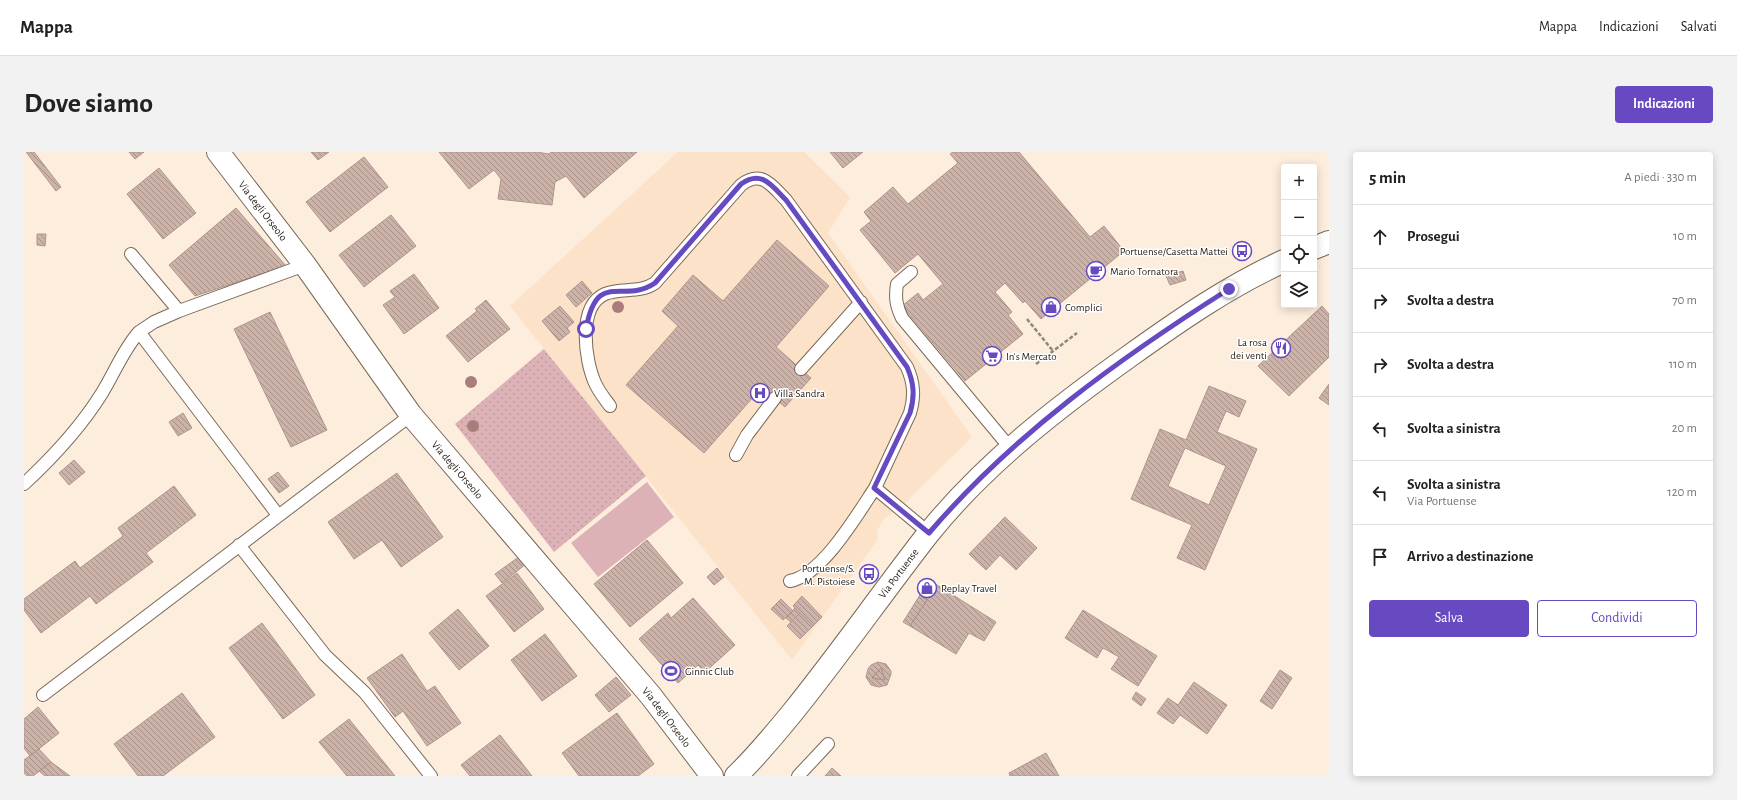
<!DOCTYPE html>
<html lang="it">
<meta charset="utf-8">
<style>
:root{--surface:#fff;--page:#f2f2f2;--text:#222;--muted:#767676;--line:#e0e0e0;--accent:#6749c1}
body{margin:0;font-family:"Alegreya Sans",sans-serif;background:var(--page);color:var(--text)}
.controls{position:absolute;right:12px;top:12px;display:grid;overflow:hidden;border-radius:4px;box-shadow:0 2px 10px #0003}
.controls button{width:36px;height:36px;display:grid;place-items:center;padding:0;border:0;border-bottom:1px solid var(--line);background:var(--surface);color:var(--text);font:20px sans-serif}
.stop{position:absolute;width:12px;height:12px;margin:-9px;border:3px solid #6749c1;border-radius:50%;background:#fff}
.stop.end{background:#6749c1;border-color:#fff;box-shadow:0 1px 4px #0008}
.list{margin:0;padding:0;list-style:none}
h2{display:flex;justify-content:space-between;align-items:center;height:52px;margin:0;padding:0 16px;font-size:17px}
h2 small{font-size:13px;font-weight:400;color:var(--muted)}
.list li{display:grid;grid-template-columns:26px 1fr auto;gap:12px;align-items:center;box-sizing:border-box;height:64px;padding:0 16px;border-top:1px solid var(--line)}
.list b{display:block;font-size:15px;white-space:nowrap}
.list p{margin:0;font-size:13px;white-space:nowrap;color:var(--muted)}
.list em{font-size:13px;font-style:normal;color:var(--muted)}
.actions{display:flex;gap:8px;padding:12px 16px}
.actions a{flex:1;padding:9px 0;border:1px solid var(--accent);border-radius:4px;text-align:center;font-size:14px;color:var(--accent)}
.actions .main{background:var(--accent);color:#fff}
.icon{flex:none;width:22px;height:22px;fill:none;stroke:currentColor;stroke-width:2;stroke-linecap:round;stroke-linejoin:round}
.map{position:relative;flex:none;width:1305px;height:624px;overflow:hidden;border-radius:4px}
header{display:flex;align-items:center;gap:24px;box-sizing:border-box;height:56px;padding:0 20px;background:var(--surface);border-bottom:1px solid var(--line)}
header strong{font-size:19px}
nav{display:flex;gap:22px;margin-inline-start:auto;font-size:14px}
.intro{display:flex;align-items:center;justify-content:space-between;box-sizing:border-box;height:96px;padding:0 24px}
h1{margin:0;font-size:28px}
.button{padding:10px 18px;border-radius:4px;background:var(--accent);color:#fff;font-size:14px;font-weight:700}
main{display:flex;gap:24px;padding:0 24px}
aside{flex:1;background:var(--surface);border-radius:4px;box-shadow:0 2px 10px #0003}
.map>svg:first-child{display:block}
</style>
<header>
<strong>Mappa</strong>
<nav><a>Mappa</a><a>Indicazioni</a><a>Salvati</a></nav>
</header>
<div class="intro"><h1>Dove siamo</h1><a class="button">Indicazioni</a></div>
<main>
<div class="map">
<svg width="1305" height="624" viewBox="0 0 1305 624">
<defs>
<pattern id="grass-dots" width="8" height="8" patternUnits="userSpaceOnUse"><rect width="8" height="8" fill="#ddb2b6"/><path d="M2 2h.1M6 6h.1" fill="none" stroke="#be999c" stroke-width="1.8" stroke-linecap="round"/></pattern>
<pattern id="building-back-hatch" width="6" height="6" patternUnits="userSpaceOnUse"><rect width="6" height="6" fill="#ccb2a8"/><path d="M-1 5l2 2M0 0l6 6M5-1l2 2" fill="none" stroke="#a59088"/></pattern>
</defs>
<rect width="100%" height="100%" fill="#fdeddd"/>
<path fill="#fce2c9" d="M 654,0 L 780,0 L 826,45 L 804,81 L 948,285 L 876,356 L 860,367 L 853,379 L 854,387 L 768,508 L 486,154 Z"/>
<path fill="url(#grass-dots)" d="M 520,197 L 622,324 L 530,400 L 431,272 Z"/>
<path fill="#ddb2b6" d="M 623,330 L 650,365 L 574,425 L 547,391 Z"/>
<path fill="url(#building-back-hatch)" stroke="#af958c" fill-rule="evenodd" d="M 2,0 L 10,0 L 37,35 L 32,39 Z
M 105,0 L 120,0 L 111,7 Z
M 287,0 L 305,0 L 294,8 Z
M 415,0 L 512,0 L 525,2 L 527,0 L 613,0 L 560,46 L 542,24 L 531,30 L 528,53 L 474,47 L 477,27 L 470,18 L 445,37 Z
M 806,0 L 839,0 L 819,16 Z
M 929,0 L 995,0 L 1066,85 L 1080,74 L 1100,99 L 1017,167 L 1001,149 L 999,151 L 981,131 L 971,140 L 988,160 L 984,163 L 999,182 L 941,229 L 878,154 L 894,141 L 899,148 L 919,132 L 894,102 L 871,121 L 836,78 L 847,69 L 840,60 L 869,35 L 884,52 L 934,11 L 926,2 Z
M 340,5 L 364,35 L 306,80 L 282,50 Z
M 135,16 L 172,61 L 139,87 L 103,42 Z
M 212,56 L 262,114 L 171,144 L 145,113 Z
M 367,63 L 392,94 L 340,135 L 315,103 Z
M 13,82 L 22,82 L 21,94 L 13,93 Z
M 753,88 L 805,134 L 752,195 L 787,226 L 761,255 L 738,235 L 680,301 L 602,233 L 654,174 L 638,159 L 669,123 L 699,149 Z
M 1159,119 L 1162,128 L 1146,133 L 1142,124 Z
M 390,122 L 415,156 L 380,182 L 359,153 L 371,145 L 366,139 Z
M 558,129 L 568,141 L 552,155 L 542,143 Z
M 462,148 L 486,177 L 444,210 L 422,184 L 453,159 L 451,157 Z
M 536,154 L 550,170 L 543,176 L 546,180 L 535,189 L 518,169 Z
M 1298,154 L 1305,162 L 1305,205 L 1265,244 L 1234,214 Z
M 246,160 L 303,278 L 267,295 L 210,177 Z
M 1305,232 L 1305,253 L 1295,246 Z
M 1185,234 L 1222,249 L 1215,265 L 1202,259 L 1193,280 L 1233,297 L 1181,418 L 1153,406 L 1168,373 L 1107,347 L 1136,277 L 1162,288 ZM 1161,296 L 1202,314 L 1185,353 L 1144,334 Z
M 159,261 L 168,276 L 154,284 L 145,270 Z
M 50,308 L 61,320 L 45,333 L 35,321 Z
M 254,320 L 265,334 L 255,341 L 244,327 Z
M 373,321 L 419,385 L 377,415 L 358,388 L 330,407 L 304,370 Z
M 150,334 L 172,363 L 122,401 L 129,410 L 72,452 L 66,444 L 17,481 L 0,458 L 0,447 L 51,409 L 56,416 L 99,384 L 94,376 Z
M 981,365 L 1013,396 L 992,418 L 976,403 L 962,418 L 945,402 Z
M 623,388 L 659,431 L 606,475 L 570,432 Z
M 496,404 L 502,412 L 478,431 L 471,422 Z
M 693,416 L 700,425 L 690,433 L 683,425 Z
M 493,421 L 520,457 L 490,480 L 462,444 Z
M 905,428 L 972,470 L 960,489 L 945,481 L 932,502 L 886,474 L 903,448 L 896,443 Z
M 896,443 L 903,448 L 886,474 L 879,470 Z
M 778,444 L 798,465 L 789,474 L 769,454 Z
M 669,446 L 711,493 L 681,520 L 674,513 L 654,531 L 615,487 L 644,461 L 647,466 Z
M 757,447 L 769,459 L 759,468 L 747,457 Z
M 771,456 L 776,461 L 767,470 L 762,466 Z
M 434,457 L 465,494 L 435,518 L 405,481 Z
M 1059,458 L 1133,504 L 1114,534 L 1087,517 L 1095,505 L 1079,496 L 1073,506 L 1041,486 Z
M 776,461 L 789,474 L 776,487 L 763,474 Z
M 238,471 L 291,543 L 259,567 L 205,496 Z
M 521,482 L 553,524 L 518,549 L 487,508 Z
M 378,502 L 403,539 L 411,534 L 437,571 L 403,594 L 379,559 L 371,565 L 343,526 Z
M 854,510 L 862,512 L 867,519 L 867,522 L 863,533 L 855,535 L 847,533 L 842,525 L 844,517 L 847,513 ZM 857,516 L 861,528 L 848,526 Z
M 857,516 L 861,528 L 848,526 Z
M 1256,518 L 1268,526 L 1248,557 L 1236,549 Z
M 592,525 L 607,543 L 585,560 L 571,543 Z
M 1170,530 L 1203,553 L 1183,582 L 1156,563 L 1149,572 L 1133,561 L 1144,546 L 1154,553 Z
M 1112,540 L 1122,547 L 1117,554 L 1108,547 Z
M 158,541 L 191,585 L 139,624 L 114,624 L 90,592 Z
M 14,555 L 35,581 L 6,604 L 0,596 L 0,567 Z
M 593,561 L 630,612 L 614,624 L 555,624 L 538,601 Z
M 325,567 L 371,624 L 323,624 L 295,590 Z
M 476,583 L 508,624 L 446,624 L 437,613 Z
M 15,597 L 27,610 L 9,624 L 0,624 L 0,608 Z
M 1022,601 L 1035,624 L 986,624 L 985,621 Z
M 27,610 L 46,624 L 21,624 L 15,619 Z
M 808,616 L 817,624 L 801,624 Z"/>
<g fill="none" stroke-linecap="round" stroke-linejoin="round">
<defs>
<path id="service" d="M 107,102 L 155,159
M 887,120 L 873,132 C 871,145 872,154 878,166 L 987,297
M 777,217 L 837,150
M 586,254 C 581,247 575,240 571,231 C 561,209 553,154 581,142 C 598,135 615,142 631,131 L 717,33 C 738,17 748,34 762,48 L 883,215 C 890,231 891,244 886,261 L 851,336 L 905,381
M 712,303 L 723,283 L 751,246
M 0,332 C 29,305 57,275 78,241 C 91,220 99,198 115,180
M 254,363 L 115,180 L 130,170 L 155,159 L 281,113
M 215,393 L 301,503 L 341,541 L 407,624
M 766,429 C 798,423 833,363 851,336
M 19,543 L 387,263
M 774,624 L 804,592"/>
<g id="minor">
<path id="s1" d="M 194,0 L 281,113 L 387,263 L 627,544 L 688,624"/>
</g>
<g id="secondary">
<path d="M 1290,96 L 1305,90"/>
<path id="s2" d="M 712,624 C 732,605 750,583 768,561 C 815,503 858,441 904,382 C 961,311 1034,255 1107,203 C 1156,168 1205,134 1260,109"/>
</g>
</defs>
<use href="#service" stroke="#796957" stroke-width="14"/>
<use href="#minor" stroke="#796957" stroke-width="24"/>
<use href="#secondary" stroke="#796957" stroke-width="24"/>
<path stroke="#92867b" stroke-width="2.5" stroke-dasharray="4 2" stroke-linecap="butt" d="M 1003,167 L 1029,199
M 1012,212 L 1053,181"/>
<use href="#service" stroke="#fff" stroke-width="12"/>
<use href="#minor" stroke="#fff" stroke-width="22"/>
<use href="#secondary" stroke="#fff" stroke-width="22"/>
</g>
<g fill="#aa7d7d">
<circle cx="594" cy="155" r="6"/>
<circle cx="447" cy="230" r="6"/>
<circle cx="449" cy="274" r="6"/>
</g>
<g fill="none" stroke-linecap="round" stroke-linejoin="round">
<path stroke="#6749c1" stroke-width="5" d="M 562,177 C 573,116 599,153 631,131 L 717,32 C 738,17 748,34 762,48 L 883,215 C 890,231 891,244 886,261 L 850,336 L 905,381 C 990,282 1096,206 1205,137"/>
</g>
<defs>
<symbol id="bus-ring" viewBox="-11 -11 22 22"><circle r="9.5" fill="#fff" stroke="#6749c1" stroke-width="1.5"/><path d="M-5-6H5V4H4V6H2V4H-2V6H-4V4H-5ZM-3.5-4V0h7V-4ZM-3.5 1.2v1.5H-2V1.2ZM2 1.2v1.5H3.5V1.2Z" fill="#6749c1"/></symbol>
<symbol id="cafe-ring" viewBox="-11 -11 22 22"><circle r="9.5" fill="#fff" stroke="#6749c1" stroke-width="1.5"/><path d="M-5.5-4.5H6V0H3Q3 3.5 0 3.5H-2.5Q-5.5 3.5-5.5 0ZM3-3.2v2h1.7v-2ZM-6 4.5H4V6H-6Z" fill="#6749c1"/></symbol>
<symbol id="shop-ring" viewBox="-11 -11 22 22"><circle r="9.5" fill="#fff" stroke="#6749c1" stroke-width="1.5"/><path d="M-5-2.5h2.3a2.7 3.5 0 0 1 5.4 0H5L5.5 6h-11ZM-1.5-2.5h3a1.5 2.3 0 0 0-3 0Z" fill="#6749c1"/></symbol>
<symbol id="restaurant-ring" viewBox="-11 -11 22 22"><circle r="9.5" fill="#fff" stroke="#6749c1" stroke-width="1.5"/><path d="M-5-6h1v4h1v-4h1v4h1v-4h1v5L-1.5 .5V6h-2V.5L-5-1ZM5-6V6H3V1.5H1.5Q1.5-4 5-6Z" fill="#6749c1"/></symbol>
<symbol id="supermarket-ring" viewBox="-11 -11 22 22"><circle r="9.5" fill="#fff" stroke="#6749c1" stroke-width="1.5"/><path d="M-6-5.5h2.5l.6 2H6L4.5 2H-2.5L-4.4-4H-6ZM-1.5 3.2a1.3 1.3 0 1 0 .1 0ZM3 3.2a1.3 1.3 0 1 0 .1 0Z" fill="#6749c1"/></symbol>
<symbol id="hospital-ring" viewBox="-11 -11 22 22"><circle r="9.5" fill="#fff" stroke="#6749c1" stroke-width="1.5"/><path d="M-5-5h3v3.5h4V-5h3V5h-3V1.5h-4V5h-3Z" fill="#6749c1"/></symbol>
<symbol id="stadium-ring" viewBox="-11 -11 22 22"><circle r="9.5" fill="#fff" stroke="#6749c1" stroke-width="1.5"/><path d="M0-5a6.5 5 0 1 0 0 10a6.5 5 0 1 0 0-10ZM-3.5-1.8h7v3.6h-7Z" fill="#6749c1"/></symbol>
</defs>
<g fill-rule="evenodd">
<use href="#bus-ring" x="1207" y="88" width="22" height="22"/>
<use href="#cafe-ring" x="1061" y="108" width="22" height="22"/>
<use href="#shop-ring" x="1016" y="144" width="22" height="22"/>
<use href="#restaurant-ring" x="1246" y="185" width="22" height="22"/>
<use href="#supermarket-ring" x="957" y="193" width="22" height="22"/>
<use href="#hospital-ring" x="725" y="230" width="22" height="22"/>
<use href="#bus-ring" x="834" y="411" width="22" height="22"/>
<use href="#shop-ring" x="892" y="425" width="22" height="22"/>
<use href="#stadium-ring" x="636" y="508" width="22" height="22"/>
</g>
<g text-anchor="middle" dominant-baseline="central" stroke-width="3" stroke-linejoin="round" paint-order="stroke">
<g font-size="11" fill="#251e17" stroke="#fff">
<text stroke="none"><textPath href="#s1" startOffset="74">Via degli Orseolo</textPath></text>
<text stroke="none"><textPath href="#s1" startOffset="398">Via degli Orseolo</textPath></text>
<text stroke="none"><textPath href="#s2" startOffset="260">Via Portuense</textPath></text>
<text stroke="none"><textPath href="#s1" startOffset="722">Via degli Orseolo</textPath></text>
</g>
<g font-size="11" fill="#251e17" stroke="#fff" text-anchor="start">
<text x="1204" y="99" text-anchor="end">Portuense/Casetta Mattei</text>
<text x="1086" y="119">Mario Tornatora</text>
<text x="1041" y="155">Complici</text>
<text x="1243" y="190" text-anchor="end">La rosa<tspan x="1243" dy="13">dei venti</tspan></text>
<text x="982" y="204">In's Mercato</text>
<text x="750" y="241">Villa Sandra</text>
<text x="831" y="416" text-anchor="end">Portuense/S.<tspan x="831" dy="13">M. Pistoiese</tspan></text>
<text x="917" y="436">Replay Travel</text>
<text x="661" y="519">Ginnic Club</text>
</g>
</g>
</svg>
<div class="controls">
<button>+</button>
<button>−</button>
<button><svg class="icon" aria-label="locate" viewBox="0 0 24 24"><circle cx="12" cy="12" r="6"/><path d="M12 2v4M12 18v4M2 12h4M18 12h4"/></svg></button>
<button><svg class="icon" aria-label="layers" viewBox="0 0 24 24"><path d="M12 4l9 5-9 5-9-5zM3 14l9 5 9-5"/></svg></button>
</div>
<div class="stop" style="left:562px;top:177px"></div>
<div class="stop end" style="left:1205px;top:137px"></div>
</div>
<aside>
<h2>5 min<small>A piedi · 330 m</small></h2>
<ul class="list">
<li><svg class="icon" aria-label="ahead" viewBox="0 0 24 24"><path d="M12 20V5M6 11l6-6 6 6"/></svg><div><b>Prosegui</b></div><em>10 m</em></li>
<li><svg class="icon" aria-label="right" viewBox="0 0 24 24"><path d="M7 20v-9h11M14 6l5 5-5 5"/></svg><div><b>Svolta a destra</b></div><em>70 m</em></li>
<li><svg class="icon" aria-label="right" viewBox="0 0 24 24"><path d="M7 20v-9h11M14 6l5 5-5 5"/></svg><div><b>Svolta a destra</b></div><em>110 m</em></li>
<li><svg class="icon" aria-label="left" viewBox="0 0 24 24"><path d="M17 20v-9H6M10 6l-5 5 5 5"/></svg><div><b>Svolta a sinistra</b></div><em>20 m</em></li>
<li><svg class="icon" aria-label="left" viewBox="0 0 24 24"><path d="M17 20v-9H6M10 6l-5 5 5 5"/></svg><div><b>Svolta a sinistra</b><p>Via Portuense</p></div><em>120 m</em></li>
<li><svg class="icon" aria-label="arrive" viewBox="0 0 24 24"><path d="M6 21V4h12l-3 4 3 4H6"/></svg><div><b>Arrivo a destinazione</b></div></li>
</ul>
<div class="actions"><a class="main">Salva</a><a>Condividi</a></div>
</aside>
</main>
